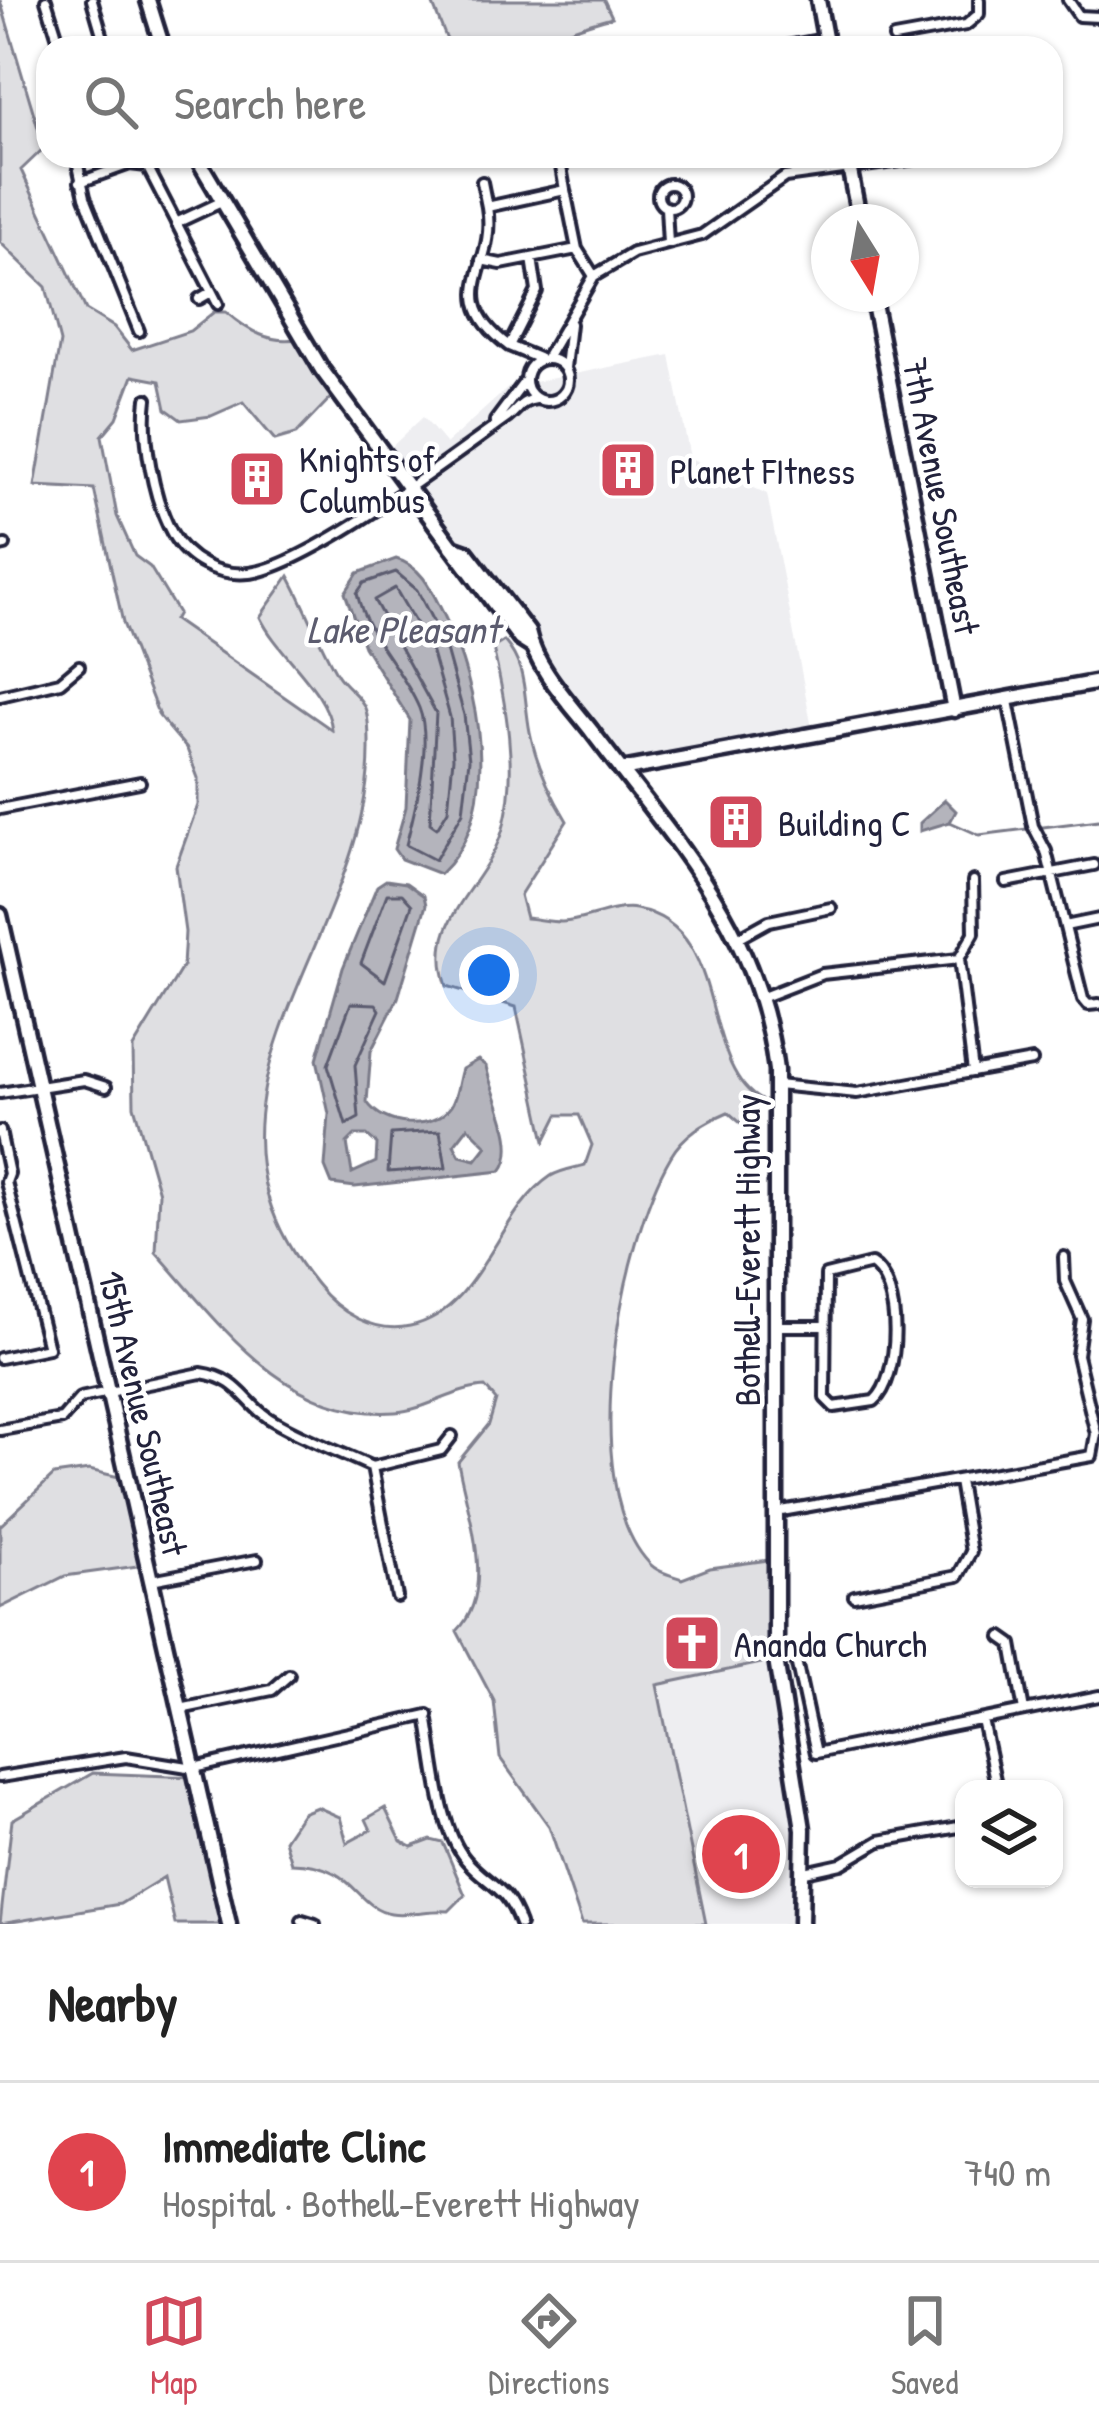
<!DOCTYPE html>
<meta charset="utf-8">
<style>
:root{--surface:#fff;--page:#f6f6f6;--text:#222;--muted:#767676;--line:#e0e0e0;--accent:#d1495b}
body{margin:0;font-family:"Patrick Hand",sans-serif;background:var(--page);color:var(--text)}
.controls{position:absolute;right:36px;bottom:36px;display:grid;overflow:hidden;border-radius:24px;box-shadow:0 3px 9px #0004}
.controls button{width:108px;height:108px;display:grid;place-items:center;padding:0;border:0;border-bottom:3px solid var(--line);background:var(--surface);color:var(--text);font:60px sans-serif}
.compass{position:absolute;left:811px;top:204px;width:108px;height:108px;border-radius:50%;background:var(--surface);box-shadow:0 3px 9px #0004;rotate:169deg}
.you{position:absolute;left:489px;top:975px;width:42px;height:42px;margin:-30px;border:9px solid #fff;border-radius:50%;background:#1a73e8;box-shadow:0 0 0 18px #1a73e833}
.badge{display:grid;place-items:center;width:78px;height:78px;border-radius:50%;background:var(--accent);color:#fff;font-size:39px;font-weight:700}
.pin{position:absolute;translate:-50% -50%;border:6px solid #fff;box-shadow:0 3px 12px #0006}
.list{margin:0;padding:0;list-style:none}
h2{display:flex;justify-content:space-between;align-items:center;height:156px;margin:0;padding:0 48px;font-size:51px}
h2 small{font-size:39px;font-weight:400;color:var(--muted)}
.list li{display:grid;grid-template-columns:78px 1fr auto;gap:36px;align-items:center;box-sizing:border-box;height:180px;padding:0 48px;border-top:3px solid var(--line)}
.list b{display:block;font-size:45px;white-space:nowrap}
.list p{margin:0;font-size:39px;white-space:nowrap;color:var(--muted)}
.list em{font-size:39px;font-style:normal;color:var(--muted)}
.icon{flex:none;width:66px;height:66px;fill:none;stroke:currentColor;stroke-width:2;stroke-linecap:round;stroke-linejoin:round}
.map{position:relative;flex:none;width:1099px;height:1924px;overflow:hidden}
.search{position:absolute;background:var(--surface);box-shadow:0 3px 9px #0004;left:36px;right:36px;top:36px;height:132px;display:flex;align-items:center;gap:30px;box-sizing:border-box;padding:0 42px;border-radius:36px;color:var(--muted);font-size:45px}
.sheet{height:336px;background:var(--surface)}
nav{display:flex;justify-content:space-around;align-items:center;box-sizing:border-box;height:168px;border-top:3px solid var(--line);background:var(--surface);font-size:33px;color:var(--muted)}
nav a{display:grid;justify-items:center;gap:6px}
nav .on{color:var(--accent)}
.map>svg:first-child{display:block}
</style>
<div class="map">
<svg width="1099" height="1924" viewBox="0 0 1099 1924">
<rect width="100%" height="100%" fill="#fff"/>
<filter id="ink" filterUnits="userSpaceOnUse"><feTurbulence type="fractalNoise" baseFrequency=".00833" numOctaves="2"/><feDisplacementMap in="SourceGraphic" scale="24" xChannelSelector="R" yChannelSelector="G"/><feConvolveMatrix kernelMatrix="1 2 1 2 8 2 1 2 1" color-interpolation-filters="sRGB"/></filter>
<g filter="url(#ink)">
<path fill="#eeeef1" d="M 670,355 L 690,458 L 767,494 L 813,733 L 621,770 L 382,456 L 423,417 L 446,444 L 509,387 Z
M 776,1660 L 804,1843 L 799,1924 L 706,1924 L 657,1684 Z"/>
<path fill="#dfdfe2" stroke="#80808e" stroke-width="3" d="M 0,0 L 44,148 L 21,170 L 86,310 L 114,327 L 132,350 L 190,331 L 214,312 L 226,312 C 248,331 271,345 302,338 L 337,391 L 296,434 L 275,440 L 243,402 L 211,416 L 181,420 L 166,409 L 160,381 L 133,376 L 117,418 L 102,436 L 117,516 L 135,556 L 150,567 L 178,613 L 174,620 L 332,730 C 328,690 278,655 260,617 L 289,576 C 307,608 318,642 337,674 C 344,686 361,696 365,708 C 369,718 369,734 369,745 C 372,937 162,1096 316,1284 C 338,1312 374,1334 410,1326 C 481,1311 497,1212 551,1176 C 560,1170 575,1168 585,1165 L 592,1145 L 579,1115 L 558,1115 L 545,1141 L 516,1007 L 447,986 C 423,917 488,887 504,825 C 518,768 506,704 493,648 L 504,641 C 528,668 523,696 530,732 C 536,763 550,793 567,821 L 520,895 L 526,918 C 537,919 551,922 562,922 C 586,921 613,905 636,909 C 731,926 697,1063 761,1100 L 752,1133 L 728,1112 C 705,1122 684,1134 671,1156 C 620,1242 575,1484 649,1563 C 657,1572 671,1575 682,1579 L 710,1568 L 776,1559 L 776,1660 L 657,1685 L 706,1924 L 582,1924 L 549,1826 L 500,1758 L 494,1701 L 457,1631 C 498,1590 467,1513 458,1462 L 489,1424 L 496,1400 L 485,1387 C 453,1389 427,1410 395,1412 C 287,1420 220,1324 156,1252 L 159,1193 L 134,1106 L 133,1048 L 183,966 L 185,932 L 176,866 L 198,805 L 198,778 L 187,749 L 159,716 L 123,623 L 94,489 L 35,486 L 60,342 L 46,287 L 0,242 Z
M 431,0 L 604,0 L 612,17 C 543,34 523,61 447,40 Z
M 89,1470 L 132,1480 L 152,1564 L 65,1576 L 0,1608 L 0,1526 L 54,1475 Z
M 93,1773 L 194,1777 L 229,1924 L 175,1924 L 164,1877 L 120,1904 L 0,1924 L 12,1820 Z
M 317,1807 L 340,1817 L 347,1843 L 371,1830 L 366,1819 L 385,1808 L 401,1841 L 412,1847 L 431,1840 L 443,1843 L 465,1895 L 449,1911 C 430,1909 409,1916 391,1913 C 354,1907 357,1864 291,1863 L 284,1840 L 302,1813 Z"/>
<path fill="#b4b4bc" stroke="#7a7a88" stroke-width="3" fill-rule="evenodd" d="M 396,559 C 422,566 432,591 443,613 C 479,686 505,812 440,874 L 401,859 L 394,849 L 406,807 L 410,720 L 364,646 L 345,593 L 358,573 Z
M 945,800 L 956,811 L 950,822 L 920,831 L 920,823 Z
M 386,880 L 406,883 L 424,896 L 426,905 L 398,998 L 371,1051 L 367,1102 C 383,1127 433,1132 451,1106 C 458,1095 458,1080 462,1069 L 478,1060 L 486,1066 C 491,1094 522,1146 501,1171 L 355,1187 L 332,1184 L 325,1167 L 329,1114 L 317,1059 L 343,968 L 377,886 ZM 468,1127 L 487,1146 L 476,1160 L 460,1156 L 454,1145 ZM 367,1135 L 377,1144 L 376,1162 L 352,1173 L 347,1143 L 355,1135 Z"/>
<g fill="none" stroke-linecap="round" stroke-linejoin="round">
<path stroke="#5c5c6f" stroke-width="3" d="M 396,572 L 417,590 L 444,643 L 464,715 L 469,760 L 463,812 L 435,860 L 406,845 C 415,810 433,743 419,708 C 402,667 367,639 357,593 L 364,583 Z
M 395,588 L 431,650 L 450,717 L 453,758 L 448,810 L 437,828 L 430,823 L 436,713 L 374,600 Z
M 387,894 L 402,894 L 412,905 L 385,981 L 361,963 Z
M 351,1003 L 376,1004 L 380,1010 L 355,1065 L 359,1118 L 346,1125 L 328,1065 Z
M 440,1131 L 446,1168 L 388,1172 L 391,1134 Z"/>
<path stroke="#7a7a88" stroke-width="3" d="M 950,822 L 979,835 L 1099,820"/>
<defs>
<path id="street" d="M 46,0 L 61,48
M 92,0 L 106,48
M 1068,0 L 1079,16 L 1099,17
M 894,38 L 966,25 L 979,14 L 979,0
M 775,48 L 824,39
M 76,156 L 85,197 L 139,331
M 561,167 L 565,190
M 80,182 L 130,164 L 147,166 L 218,304
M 482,182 L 487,207
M658 196a12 12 0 1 1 24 0a12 12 0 1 1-24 0Z
M 666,207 L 668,244
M 176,223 L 219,203
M 532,258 L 537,291 L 509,346 C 441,295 498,269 487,207 L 565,190 L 577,249 L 594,276
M 481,260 L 501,264 L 577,249
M 594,276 L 633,253 L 702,235 L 785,177 L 915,159
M 199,299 L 211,292
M 509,346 L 538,358
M 547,357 L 594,276
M526 380a21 21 0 1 1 42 0a21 21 0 1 1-42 0Z
M 565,368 L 570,324
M 147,399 C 142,437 153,499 172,533 C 187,561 218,576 249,573 C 308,567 455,455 507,418 C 519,409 520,401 536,399
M 495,421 L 525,381
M 0,546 L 5,545
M 0,696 L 60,682 L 79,666
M 1008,701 L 1033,826 L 1046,851 L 1083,999 L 1088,1005 L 1099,1004
M 0,809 L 140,782
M 973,881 L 974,933 L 959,959 L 973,1072
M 1006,882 L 1094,865
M 1065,926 L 1099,919
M 740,937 L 769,921 L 831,908
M 763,997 L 822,974 L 959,959
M 777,1085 L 857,1093 L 1032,1061
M 0,1093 L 84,1080 L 106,1087
M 0,1131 L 9,1174 L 6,1182 L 48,1348 L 0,1358
M 871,1264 C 903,1283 901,1378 874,1401 L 834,1407 L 825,1398 L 826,1275 Z
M 777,1326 L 824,1326
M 0,1430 L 62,1419 L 80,1398 L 201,1373 C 243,1379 244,1406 277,1423 C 307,1440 340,1452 372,1467
M 372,1467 L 397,1597
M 372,1467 L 441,1450 L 452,1436
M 776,1512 L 1092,1456 L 1096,1434 L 1077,1355 L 1082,1319 L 1065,1281 L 1064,1257
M 151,1580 L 257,1560
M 854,1596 L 958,1576 L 971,1552 L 959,1481
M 1002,1637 L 1012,1644 L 1024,1711
M 797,1665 L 816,1753 L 1099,1696
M 180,1709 L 272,1690 L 289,1675
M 982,1720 L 997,1789
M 428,1721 C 435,1761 439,1828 466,1860 C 489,1887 506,1884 520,1924
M 0,1777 L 126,1757 L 194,1768 L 428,1715
M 805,1872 L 841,1864 L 880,1841 L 964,1826
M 302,1920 L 315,1924"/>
<path id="secondary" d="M 818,0 L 827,48
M 847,156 L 860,222
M 872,294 L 954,710
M 621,770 L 1099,682
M 0,915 L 229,1924"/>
<path id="primary" d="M 148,0 L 163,48
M 196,156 L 322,370 L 520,639 L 531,646
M 452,547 L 466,552 L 528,632 C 536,669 571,704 593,733 C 676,843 758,928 776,1070 L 776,1660 L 803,1829 L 801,1924"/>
</defs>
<use href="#street" stroke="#22223b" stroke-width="16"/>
<use href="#secondary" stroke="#22223b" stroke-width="21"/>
<use href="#primary" stroke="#22223b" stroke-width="21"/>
<use href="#street" stroke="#fff" stroke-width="8"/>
<use href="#secondary" stroke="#fff" stroke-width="12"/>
<use href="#primary" stroke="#fff" stroke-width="12"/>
</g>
</g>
<defs>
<symbol id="building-square" viewBox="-11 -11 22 22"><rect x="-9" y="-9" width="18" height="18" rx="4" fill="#d1495b" stroke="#fff"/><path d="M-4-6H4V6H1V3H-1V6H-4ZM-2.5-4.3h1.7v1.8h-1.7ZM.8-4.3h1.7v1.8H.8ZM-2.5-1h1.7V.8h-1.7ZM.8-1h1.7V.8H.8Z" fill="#fff"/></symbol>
<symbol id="church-square" viewBox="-11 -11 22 22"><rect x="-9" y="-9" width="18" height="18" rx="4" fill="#d1495b" stroke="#fff"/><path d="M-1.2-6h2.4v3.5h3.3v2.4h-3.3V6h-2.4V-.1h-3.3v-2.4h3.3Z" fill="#fff"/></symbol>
</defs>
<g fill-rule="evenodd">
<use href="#building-square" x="595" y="437" width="66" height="66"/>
<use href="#building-square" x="224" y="446" width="66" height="66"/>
<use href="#building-square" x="703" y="789" width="66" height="66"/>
<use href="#church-square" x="659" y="1610" width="66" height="66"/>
</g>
<g text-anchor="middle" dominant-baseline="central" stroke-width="9" stroke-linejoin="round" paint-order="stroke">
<g font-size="36" fill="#22223b" stroke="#fff" text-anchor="start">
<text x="299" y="458">Knights of<tspan x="299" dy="41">Columbus</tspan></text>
<text x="670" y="470">Planet FItness</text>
<text x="778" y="822">Building C</text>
<text x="734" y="1643">Ananda Church</text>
</g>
<g font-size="36" fill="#22223b" stroke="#fff">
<text transform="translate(942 496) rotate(79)">7th Avenue Southeast</text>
<text transform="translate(746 1250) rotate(-90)">Bothell-Everett Highway</text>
<text transform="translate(144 1413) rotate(77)">15th Avenue Southeast</text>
</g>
<g font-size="39" font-style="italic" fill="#5c5c6f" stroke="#fff">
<text x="403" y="628">Lake Pleasant</text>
</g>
</g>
</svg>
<div class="controls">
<button><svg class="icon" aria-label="layers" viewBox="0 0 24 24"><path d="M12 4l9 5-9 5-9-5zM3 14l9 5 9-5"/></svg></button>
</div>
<svg class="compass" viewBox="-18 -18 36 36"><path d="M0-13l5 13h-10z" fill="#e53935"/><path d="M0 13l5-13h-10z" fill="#767676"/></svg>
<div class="you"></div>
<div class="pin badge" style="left:741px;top:1854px;background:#e0444e">1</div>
<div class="search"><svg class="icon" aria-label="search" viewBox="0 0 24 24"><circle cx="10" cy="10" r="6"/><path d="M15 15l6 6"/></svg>Search here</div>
</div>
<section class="sheet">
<h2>Nearby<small></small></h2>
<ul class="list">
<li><span class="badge" style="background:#e0444e">1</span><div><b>Immediate Clinc</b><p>Hospital · Bothell-Everett Highway</p></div><em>740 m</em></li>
</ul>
</section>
<nav>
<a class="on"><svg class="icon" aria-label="map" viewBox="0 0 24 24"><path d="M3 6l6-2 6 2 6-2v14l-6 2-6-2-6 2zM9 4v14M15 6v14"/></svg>Map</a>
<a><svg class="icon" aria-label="directions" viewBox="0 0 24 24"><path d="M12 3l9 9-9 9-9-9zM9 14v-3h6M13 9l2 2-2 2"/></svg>Directions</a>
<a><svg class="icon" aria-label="saved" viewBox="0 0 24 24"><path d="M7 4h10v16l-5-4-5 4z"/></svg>Saved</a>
</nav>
